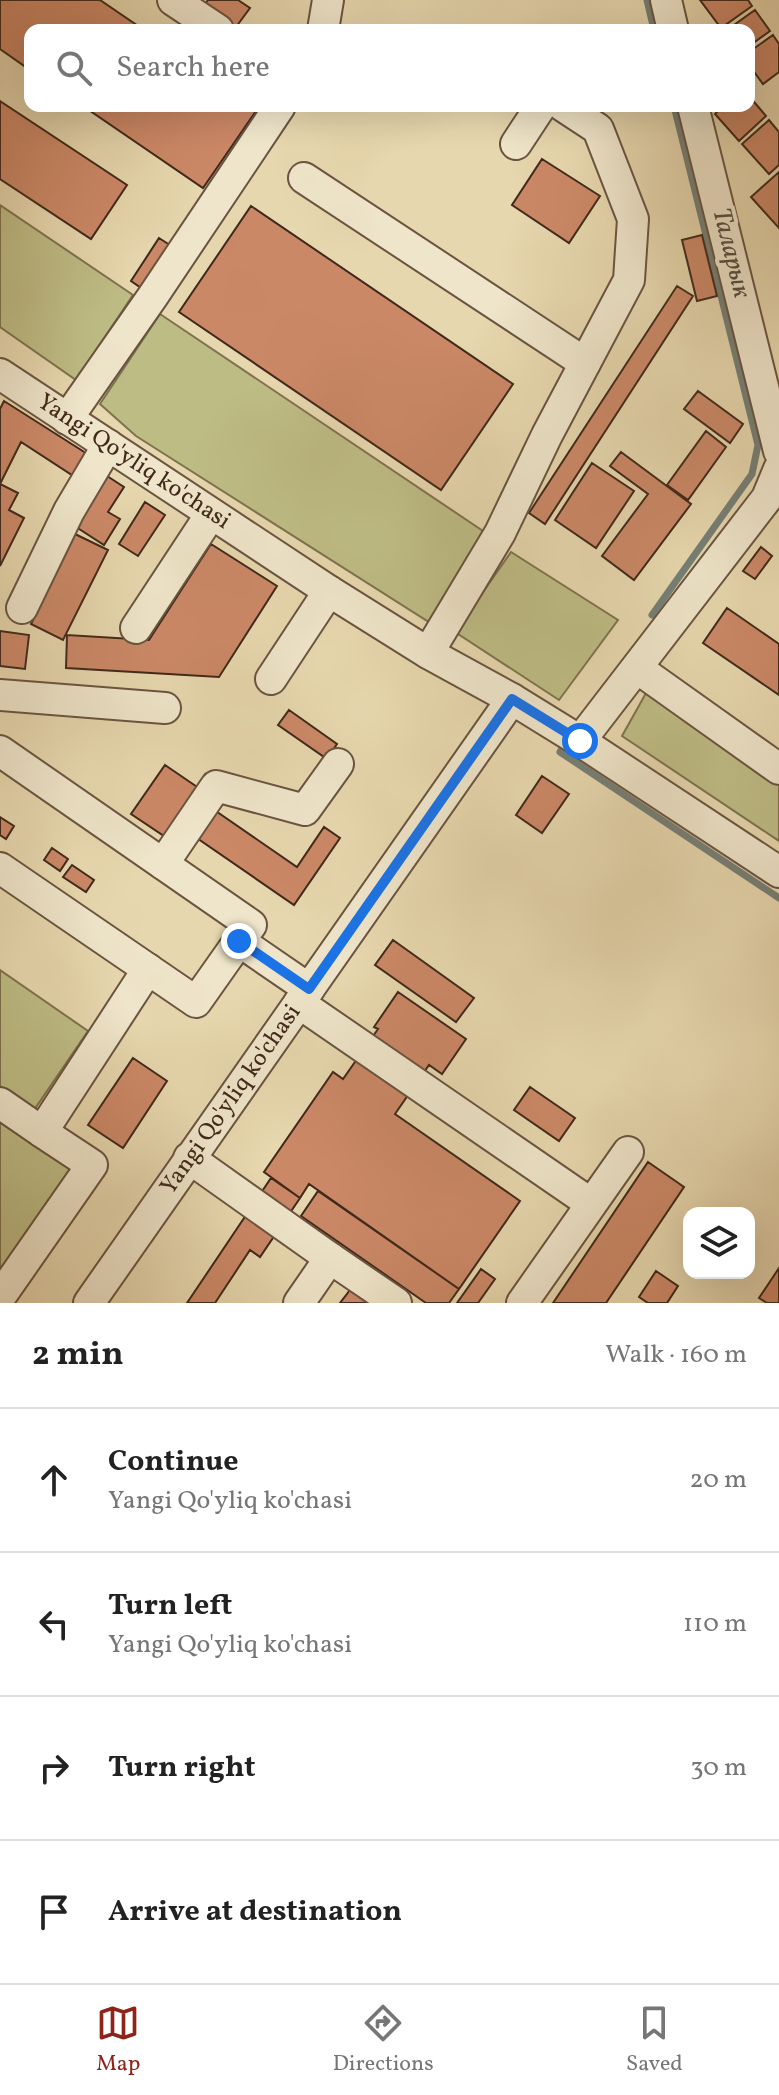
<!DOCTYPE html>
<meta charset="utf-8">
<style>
:root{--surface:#fff;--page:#f6f6f6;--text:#222;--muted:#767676;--line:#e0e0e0;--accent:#8f2418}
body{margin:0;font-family:Vollkorn,serif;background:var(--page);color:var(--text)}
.controls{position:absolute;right:24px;bottom:24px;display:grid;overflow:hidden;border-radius:16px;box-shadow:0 8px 32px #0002}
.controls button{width:72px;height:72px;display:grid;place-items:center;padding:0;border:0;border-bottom:2px solid var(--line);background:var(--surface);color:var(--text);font:40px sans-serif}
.stop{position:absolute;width:24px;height:24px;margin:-18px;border:6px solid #1a73e8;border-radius:50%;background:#fff}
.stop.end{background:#1a73e8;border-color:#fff;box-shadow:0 2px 8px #0008}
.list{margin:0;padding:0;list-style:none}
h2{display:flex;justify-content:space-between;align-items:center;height:104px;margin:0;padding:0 32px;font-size:34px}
h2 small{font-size:26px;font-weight:400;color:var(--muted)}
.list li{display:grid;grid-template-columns:52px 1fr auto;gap:24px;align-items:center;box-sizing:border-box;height:144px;padding:0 32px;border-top:2px solid var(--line)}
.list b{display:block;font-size:30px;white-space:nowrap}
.list p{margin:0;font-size:26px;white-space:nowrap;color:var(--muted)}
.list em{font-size:26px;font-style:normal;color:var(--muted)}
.icon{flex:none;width:44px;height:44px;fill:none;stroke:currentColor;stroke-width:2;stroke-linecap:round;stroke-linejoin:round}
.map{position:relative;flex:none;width:779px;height:1303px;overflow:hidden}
.search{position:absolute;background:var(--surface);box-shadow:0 8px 32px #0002;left:24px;right:24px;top:24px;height:88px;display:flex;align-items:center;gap:20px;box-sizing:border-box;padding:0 28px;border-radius:16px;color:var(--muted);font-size:30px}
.sheet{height:680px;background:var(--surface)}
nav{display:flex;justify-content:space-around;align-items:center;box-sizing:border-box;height:112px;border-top:2px solid var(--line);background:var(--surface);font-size:22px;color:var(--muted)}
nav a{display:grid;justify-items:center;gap:4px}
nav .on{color:var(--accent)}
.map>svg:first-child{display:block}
</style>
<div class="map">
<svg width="779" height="1303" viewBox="0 0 779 1303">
<rect width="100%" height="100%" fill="#e7d7ae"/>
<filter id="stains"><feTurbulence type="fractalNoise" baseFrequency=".0025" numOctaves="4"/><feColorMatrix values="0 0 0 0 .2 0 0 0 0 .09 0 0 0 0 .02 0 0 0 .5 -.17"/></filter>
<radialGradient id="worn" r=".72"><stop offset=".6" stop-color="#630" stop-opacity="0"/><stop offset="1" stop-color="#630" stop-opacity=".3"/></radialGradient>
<path fill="#bebc85" stroke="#7f7250" stroke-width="2" d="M 0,205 L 133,295 L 76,380 L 0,327 Z
M 160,314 L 486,533 L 432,624 L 136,436 L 100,404 Z
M 511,552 L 618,620 L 559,700 L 455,632 Z
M 650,686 L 779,778 L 779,841 L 622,736 Z
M 0,970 L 88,1031 L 34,1110 L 0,1086 Z
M 0,1118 L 74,1169 L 0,1276 Z"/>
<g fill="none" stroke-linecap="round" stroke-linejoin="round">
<path stroke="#757f76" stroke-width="7" d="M 647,0 L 654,30
M 652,615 L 752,474 L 758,445 L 674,106
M 563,747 L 560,752 L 779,898"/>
</g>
<path fill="#cb8867" stroke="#40291b" stroke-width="2" d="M 0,0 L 100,0 L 144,30 L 30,30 L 30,70 L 0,49 Z
M 208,0 L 238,0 L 250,8 L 236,27 L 204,5 Z
M 700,0 L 748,0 L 752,6 L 721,28 Z
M 755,10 L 770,31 L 749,46 L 749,30 L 727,30 Z
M 773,35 L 779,44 L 779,72 L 763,84 L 749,65 L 749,52 Z
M 749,96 L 766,116 L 739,141 L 715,114 L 723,106 L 749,106 Z
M 0,101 L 127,185 L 91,239 L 0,179 Z
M 83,106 L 255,106 L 258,108 L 203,188 Z
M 769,120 L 779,132 L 779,165 L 769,174 L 742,144 Z
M 542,159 L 600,196 L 569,243 L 512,205 Z
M 779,172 L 779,228 L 751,197 Z
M 251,206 L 513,384 L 441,490 L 179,312 Z
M 702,235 L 717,296 L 697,301 L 682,240 Z
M 159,238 L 176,249 L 147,292 L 131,281 Z
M 677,286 L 693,296 L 545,524 L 529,513 Z
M 698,391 L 743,424 L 730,443 L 684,409 Z
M 4,401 L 89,455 L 75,477 L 21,442 L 0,484 L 0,409 Z
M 706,431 L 726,447 L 688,500 L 667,485 Z
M 621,452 L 691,504 L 634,580 L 602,556 L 648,494 L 610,466 Z
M 592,463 L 634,491 L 596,548 L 555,520 Z
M 104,474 L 124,487 L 108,512 L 120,519 L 104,545 L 73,525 Z
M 0,484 L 18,493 L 9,510 L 24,518 L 0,566 Z
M 145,502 L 165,515 L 138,556 L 119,544 Z
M 75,534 L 108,550 L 63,640 L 31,624 Z
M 211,544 L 277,586 L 219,677 L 66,668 L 67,635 L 149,640 Z
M 761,547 L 772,556 L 755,579 L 743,571 Z
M 727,608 L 779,644 L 779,695 L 703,643 Z
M 0,631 L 29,635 L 25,669 L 0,666 Z
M 289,710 L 337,744 L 327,759 L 278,725 Z
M 165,765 L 203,791 L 170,840 L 131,814 Z
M 542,776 L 569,794 L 542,833 L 516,815 Z
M 210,807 L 297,867 L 324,827 L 340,838 L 294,905 L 191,834 Z
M 0,817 L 14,826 L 6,839 L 0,835 Z
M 52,848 L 68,859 L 60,871 L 44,860 Z
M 72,865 L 94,880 L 86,892 L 63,877 Z
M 393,940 L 474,998 L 456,1022 L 375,965 Z
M 398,992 L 466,1039 L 442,1074 L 429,1065 L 395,1114 L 520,1201 L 459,1289 L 309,1184 L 300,1198 L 264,1172 L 333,1072 L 343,1079 L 378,1029 L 374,1027 Z
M 133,1058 L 167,1081 L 123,1148 L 88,1125 Z
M 530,1087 L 575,1118 L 559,1141 L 514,1110 Z
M 648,1162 L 684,1187 L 606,1303 L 553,1303 Z
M 271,1178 L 300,1198 L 260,1257 L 250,1250 L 215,1303 L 187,1303 Z
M 318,1191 L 459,1289 L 449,1303 L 426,1303 L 301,1216 Z
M 779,1268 L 779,1303 L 767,1303 L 759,1298 Z
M 481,1269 L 495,1279 L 478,1303 L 457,1303 Z
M 656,1271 L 678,1286 L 667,1303 L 648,1303 L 639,1297 Z
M 353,1286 L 377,1303 L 340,1303 Z"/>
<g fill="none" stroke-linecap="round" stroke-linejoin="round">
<defs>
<g id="minor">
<path d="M 173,0 L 218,30"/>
<path d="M 666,0 L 673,30"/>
<path d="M 323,30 L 328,0"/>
<path d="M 693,106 L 779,451"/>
<path d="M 516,144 L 541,106"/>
<path d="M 304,178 L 585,363"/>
<path id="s1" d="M 0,374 L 329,591 L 428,653 L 512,699 L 580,741 L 779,872"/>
<path d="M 67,419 L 153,296 L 280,106"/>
<path d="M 22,608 L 69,511 L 108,445"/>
<path d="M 136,628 L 211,514"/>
<path d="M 428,653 L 500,533 L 547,435 L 629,280 L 633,219 L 598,129 L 563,106"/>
<path d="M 637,668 L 779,769"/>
<path d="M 271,679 L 329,591"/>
<path d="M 0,695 L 165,708"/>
<path d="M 580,741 L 767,498 L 779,469"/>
<path d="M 0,751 L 251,925 L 239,941"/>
<path d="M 163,864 L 216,786 L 305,810 L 338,764"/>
<path d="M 0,868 L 196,1002 L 239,941 L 309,989"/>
<path d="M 299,1003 L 590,1203"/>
<path d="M 0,1103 L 42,1132 L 148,969"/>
<path d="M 189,1158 L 330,1258 L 299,1303"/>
<path d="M 330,1258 L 396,1303"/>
<path d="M 0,1297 L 92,1165 L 42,1132"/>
<path id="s2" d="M 89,1303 L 512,699"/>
<path d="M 522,1303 L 628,1152"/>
</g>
</defs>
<use href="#minor" stroke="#6a5440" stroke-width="34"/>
<use href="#minor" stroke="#efe5ca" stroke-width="30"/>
</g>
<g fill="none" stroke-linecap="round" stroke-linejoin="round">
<path stroke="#1a73e8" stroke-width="10" d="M 239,941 L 309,989 L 512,699 L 580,741"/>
</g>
<g text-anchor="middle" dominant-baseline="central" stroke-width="8" stroke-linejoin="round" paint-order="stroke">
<g font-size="24" fill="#40291b" stroke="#efe5ca">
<text stroke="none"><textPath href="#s1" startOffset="160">Yangi Qo'yliq ko'chasi</textPath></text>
<text stroke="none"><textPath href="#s2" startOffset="248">Yangi Qo'yliq ko'chasi</textPath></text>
</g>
<g font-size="26" font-style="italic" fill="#564d41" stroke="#efe5ca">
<text transform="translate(731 253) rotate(76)">Таларык</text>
</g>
</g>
<rect width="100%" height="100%" filter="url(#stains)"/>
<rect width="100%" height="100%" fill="url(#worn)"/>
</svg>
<div class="controls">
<button><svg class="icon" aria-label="layers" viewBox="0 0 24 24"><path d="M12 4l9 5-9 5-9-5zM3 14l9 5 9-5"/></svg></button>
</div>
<div class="stop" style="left:580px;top:741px"></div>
<div class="stop end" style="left:239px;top:941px"></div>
<div class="search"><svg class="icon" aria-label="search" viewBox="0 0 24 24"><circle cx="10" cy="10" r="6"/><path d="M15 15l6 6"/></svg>Search here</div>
</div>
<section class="sheet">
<h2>2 min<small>Walk · 160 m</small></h2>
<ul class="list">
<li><svg class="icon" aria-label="ahead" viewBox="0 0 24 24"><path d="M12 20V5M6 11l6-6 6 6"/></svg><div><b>Continue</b><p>Yangi Qo'yliq ko'chasi</p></div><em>20 m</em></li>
<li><svg class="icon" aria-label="left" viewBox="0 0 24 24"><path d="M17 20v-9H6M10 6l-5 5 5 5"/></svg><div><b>Turn left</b><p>Yangi Qo'yliq ko'chasi</p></div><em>110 m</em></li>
<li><svg class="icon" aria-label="right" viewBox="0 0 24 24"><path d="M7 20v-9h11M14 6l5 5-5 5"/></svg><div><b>Turn right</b></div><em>30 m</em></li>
<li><svg class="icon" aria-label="arrive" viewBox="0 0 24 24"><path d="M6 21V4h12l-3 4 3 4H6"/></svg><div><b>Arrive at destination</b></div></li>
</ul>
</section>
<nav>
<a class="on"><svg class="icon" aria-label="map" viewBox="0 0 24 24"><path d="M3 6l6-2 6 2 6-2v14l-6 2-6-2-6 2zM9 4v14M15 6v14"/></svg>Map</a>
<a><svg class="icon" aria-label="directions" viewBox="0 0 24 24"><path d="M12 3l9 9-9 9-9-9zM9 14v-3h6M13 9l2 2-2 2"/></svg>Directions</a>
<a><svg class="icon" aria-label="saved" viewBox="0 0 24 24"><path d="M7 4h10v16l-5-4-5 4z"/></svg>Saved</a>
</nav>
